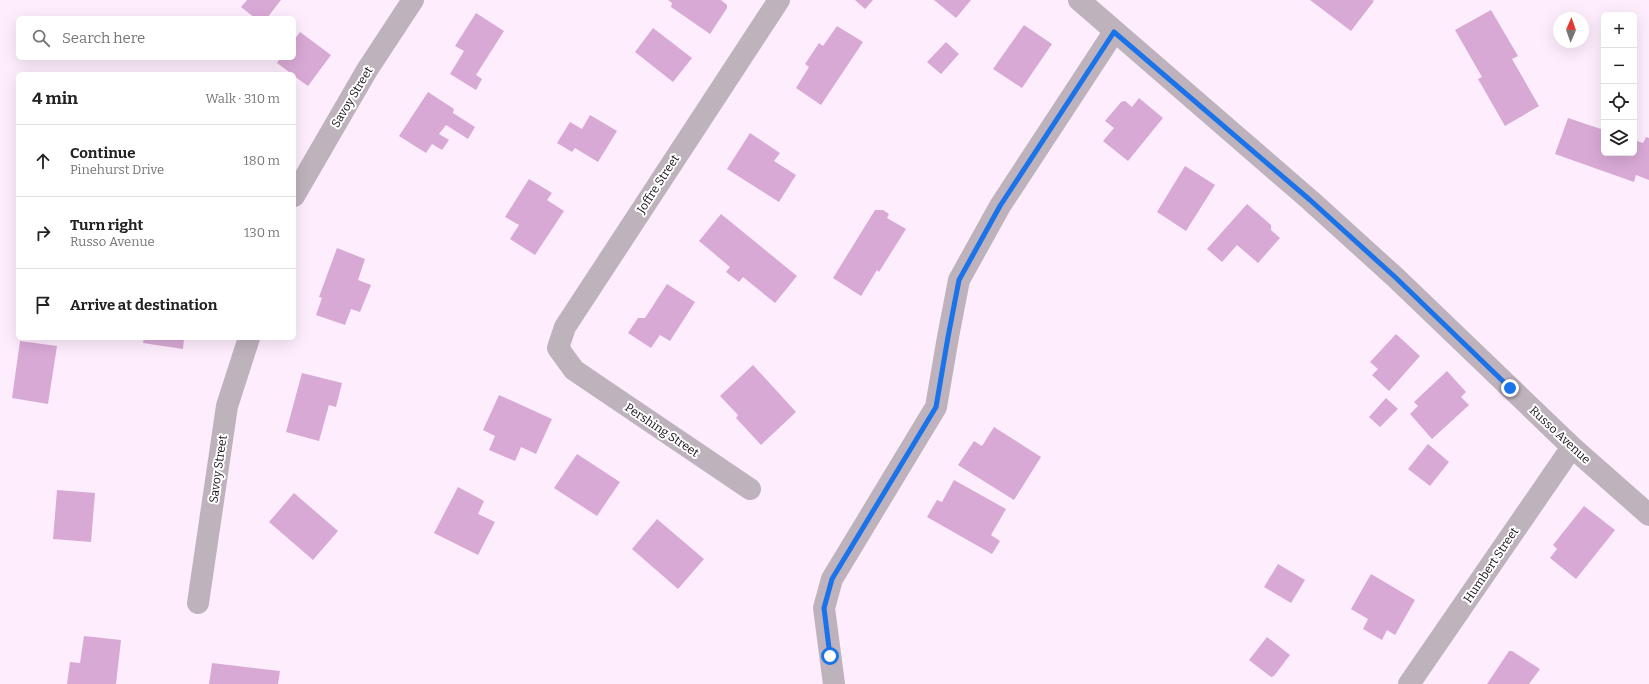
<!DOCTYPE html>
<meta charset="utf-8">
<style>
:root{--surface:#fff;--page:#f6f6f6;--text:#222;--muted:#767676;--line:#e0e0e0}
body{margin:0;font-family:Bitter,serif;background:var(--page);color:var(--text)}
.controls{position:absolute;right:12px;top:12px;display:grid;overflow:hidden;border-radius:6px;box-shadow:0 4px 16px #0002}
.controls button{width:36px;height:36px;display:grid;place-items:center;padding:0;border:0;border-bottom:1px solid var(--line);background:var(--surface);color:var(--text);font:20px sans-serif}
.compass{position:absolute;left:1553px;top:12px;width:36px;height:36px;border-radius:50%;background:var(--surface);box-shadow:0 4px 16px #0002;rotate:2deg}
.stop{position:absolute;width:12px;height:12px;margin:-9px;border:3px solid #1a73e8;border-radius:50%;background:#fff}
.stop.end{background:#1a73e8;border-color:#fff;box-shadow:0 1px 4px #0008}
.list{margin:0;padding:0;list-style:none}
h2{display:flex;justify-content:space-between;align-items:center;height:52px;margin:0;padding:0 16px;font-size:17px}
h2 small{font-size:13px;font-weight:400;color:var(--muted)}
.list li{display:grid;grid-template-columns:26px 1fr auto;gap:12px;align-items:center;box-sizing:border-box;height:72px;padding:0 16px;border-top:1px solid var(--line)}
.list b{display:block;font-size:15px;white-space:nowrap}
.list p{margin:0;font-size:13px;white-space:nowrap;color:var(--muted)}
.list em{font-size:13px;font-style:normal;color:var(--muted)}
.icon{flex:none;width:22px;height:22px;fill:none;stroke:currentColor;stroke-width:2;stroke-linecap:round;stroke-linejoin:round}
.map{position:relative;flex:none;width:1649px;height:684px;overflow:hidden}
.search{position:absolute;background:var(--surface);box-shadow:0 4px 16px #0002;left:16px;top:16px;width:280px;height:44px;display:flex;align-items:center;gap:10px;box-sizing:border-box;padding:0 14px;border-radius:6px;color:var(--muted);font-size:15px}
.panel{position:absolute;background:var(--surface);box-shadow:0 4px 16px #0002;left:16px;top:72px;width:280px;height:268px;border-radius:6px}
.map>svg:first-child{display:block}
</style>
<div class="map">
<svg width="1649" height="684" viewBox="0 0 1649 684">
<rect width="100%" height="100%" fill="#feedfd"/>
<path fill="#d8a9d5" d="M 247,0 L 281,0 L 267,18 L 255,18 L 241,7 Z
M 668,0 L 721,0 L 727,5 L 727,8 L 710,34 L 671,7 L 672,3 Z
M 855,0 L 873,0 L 865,9 Z
M 934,0 L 971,0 L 956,18 Z
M 1310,0 L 1372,0 L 1374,1 L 1351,31 Z
M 1491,10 L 1518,56 L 1512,59 L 1539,106 L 1505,126 L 1478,79 L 1482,77 L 1455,30 Z
M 476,13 L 504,31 L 476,75 L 482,79 L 476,90 L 450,74 L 464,51 L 455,46 Z
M 1024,25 L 1052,44 L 1022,88 L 993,69 Z
M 837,26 L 863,42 L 821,105 L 796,88 L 809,67 L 805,64 L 819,43 L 823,46 Z
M 653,28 L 692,58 L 673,82 L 635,52 Z
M 300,32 L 331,55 L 308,86 L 294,76 L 294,74 L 292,74 L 277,63 L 280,58 L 294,58 L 294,40 Z
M 946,42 L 959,54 L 941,74 L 927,62 Z
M 428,92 L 454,109 L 453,113 L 475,127 L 468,139 L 446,125 L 439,134 L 449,140 L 442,150 L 432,144 L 426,153 L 399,136 Z
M 1139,98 L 1163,118 L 1128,161 L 1103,141 L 1114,128 L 1105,121 L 1121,102 L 1125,101 L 1132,107 Z
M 590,115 L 617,131 L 598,162 L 575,148 L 572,152 L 557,143 L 570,122 L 582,129 Z
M 1568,118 L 1604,130 L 1604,153 L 1634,153 L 1634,140 L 1643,143 L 1646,137 L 1649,138 L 1649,180 L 1636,175 L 1634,182 L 1555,154 Z
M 750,133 L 780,153 L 774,161 L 796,175 L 779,202 L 727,169 Z
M 1185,166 L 1215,185 L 1186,231 L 1157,212 Z
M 529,179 L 552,193 L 547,200 L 564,211 L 535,255 L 510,239 L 519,225 L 505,217 Z
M 1247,204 L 1271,225 L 1271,230 L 1280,238 L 1258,263 L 1237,245 L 1222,262 L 1207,249 Z
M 875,210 L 883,210 L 889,214 L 887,218 L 906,229 L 879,272 L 877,270 L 861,296 L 833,278 Z
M 721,214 L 797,276 L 775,303 L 743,277 L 739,282 L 726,272 L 730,267 L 699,241 Z
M 337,248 L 365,259 L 358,280 L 371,285 L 360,312 L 351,309 L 345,325 L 316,315 L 322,298 L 319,297 Z
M 667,284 L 695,302 L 670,341 L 660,335 L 651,348 L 628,333 L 638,318 L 645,318 Z
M 1396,334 L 1420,356 L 1389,391 L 1372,375 L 1378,369 L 1370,362 Z
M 144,338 L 184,338 L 183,349 L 143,343 Z
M 20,341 L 57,346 L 48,404 L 12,398 Z
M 753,365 L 796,412 L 761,445 L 736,418 L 738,415 L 720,396 Z
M 1447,371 L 1466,392 L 1461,397 L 1469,405 L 1432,439 L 1410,414 L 1418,406 L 1414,402 Z
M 302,373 L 342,383 L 336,407 L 329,405 L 319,441 L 286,432 Z
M 499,395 L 552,419 L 536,454 L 521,447 L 515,461 L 489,450 L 495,436 L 483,430 Z
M 1386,398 L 1398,409 L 1380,427 L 1369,417 Z
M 994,427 L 1041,457 L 1014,500 L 958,465 L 974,441 L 982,446 Z
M 1428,444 L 1449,462 L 1430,486 L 1408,469 Z
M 577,454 L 620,482 L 597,516 L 554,488 Z
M 954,480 L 1006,509 L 991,535 L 1000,541 L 992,554 L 927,517 L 937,500 L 942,502 Z
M 458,487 L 484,501 L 478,514 L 495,522 L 478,555 L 434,533 Z
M 57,490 L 95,493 L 91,542 L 53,539 Z
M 294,493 L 338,531 L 313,560 L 269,522 Z
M 1584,506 L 1615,530 L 1576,579 L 1550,558 L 1557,549 L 1553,545 Z
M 657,519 L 704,559 L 678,589 L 632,549 Z
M 1278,564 L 1305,580 L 1291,603 L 1264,587 Z
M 1371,574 L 1415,600 L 1395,635 L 1387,630 L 1382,640 L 1363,629 L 1368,619 L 1351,609 Z
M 84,636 L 121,640 L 116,684 L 67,684 L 70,662 L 80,663 Z
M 1267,637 L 1290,655 L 1274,676 L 1271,677 L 1249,660 Z
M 1509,651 L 1512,651 L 1540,669 L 1529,684 L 1487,684 Z
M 212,663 L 280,671 L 278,684 L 209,684 Z"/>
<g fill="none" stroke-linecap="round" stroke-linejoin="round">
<path stroke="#beb2bd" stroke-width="22" d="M 1079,0 L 1310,200 L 1395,277 L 1572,447 L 1649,515
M 294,196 L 367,70 L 413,0
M 750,489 L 574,370 L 558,348 L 565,327 L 779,0
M 198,603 L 227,406 L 249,338
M 834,684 L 824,608 L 832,579 L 936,407 L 948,337 L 959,280 L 1000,206 L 1114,32
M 1409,684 L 1572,447"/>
</g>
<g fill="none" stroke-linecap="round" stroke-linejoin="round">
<path stroke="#1a73e8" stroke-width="5" d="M 830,656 L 824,608 L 832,579 L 936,407 L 948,337 L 959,280 L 1000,206 L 1114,32 L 1310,200 L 1395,277 L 1510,388"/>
</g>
<g text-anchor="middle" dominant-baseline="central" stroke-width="4" stroke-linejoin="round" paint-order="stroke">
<g font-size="12" fill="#180f18" stroke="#fff">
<text transform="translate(352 97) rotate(-59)">Savoy Street</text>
<text transform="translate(658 184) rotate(-57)">Joffre Street</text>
<text transform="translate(662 430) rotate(34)">Pershing Street</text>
<text transform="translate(1560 435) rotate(43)">Russo Avenue</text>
<text transform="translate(218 469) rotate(-82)">Savoy Street</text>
<text transform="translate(1491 565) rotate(-56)">Humbert Street</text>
</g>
</g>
</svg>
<div class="controls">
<button>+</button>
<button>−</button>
<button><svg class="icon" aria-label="locate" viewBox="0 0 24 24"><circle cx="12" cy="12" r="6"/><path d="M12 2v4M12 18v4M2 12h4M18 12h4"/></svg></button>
<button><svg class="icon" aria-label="layers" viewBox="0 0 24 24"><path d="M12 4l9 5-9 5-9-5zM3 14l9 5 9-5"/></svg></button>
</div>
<svg class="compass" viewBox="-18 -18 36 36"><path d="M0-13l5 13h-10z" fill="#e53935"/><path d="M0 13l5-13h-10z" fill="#767676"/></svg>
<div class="stop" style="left:830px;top:656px"></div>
<div class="stop end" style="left:1510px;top:388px"></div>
<div class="search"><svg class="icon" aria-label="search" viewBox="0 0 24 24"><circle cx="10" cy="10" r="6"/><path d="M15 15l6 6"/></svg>Search here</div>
<section class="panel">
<h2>4 min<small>Walk · 310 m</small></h2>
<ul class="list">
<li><svg class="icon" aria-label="ahead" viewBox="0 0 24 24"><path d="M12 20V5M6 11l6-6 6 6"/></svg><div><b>Continue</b><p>Pinehurst Drive</p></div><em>180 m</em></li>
<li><svg class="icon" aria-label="right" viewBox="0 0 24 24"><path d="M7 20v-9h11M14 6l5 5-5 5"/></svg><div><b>Turn right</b><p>Russo Avenue</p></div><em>130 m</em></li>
<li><svg class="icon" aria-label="arrive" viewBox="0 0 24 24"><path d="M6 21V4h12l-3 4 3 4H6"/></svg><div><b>Arrive at destination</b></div></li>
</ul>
</section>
</div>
